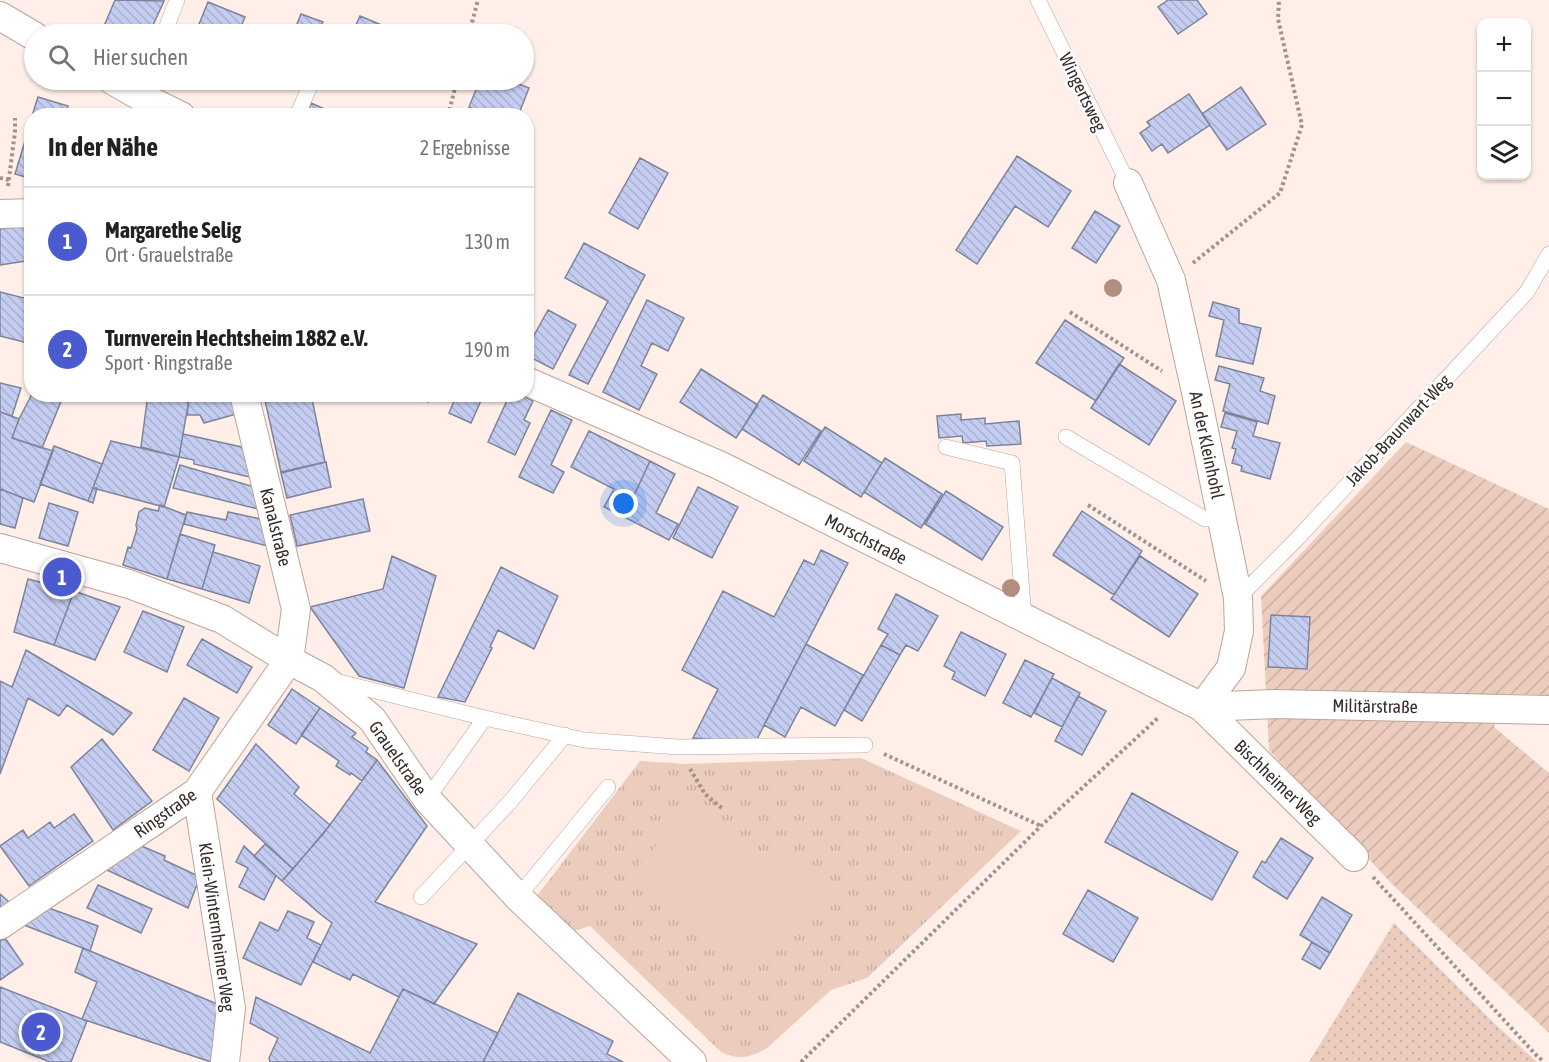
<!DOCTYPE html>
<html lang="de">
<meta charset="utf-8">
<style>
:root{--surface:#fff;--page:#f6f6f6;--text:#202124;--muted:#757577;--line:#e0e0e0;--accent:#4c5acf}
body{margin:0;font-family:"Asap Condensed",sans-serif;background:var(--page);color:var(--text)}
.controls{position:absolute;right:18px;top:18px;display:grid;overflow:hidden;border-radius:12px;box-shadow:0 2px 4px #0004}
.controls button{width:54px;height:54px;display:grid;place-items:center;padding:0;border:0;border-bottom:2px solid var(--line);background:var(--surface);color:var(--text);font:30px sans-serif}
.you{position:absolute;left:624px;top:504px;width:21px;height:21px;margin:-15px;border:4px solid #fff;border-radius:50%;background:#1a73e8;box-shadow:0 0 0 9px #1a73e833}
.badge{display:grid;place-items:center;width:39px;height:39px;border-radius:50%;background:var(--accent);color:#fff;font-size:20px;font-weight:700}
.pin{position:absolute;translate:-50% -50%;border:3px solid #fff;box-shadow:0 2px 6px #0006}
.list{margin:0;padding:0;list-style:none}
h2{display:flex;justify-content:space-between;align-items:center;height:78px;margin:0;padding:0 24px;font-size:26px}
h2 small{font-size:20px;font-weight:400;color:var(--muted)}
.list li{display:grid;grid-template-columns:39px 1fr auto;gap:18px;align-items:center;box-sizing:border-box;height:108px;padding:0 24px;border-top:2px solid var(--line)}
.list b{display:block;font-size:22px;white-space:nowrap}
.list p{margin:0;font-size:20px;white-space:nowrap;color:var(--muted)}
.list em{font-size:20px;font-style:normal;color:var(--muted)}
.icon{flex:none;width:33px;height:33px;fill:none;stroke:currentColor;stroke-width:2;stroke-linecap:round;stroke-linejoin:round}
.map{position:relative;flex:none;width:1549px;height:1062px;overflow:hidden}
.search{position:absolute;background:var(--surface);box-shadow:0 2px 4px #0004;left:24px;top:24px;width:510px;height:66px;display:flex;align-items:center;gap:15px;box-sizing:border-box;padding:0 21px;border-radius:33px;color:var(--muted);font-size:22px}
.panel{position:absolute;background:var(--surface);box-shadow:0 2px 4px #0004;left:24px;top:108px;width:510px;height:294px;border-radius:24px}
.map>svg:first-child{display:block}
</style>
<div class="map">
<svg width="1549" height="1062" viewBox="0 0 1549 1062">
<defs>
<pattern id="grass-dots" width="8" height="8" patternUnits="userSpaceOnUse" patternTransform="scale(1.5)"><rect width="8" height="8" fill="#ebccbd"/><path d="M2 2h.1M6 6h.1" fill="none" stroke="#caafa2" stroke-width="1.8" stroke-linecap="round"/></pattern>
<pattern id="park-tufts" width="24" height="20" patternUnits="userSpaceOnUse" patternTransform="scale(1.5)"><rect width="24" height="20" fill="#ebccbd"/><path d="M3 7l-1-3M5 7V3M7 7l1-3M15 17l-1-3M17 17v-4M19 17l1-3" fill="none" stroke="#caafa2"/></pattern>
<pattern id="garden-furrows" width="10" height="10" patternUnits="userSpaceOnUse" patternTransform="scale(1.5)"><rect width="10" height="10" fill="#ebccbd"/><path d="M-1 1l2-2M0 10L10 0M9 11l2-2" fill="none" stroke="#caafa2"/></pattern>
<pattern id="building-back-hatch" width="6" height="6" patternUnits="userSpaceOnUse" patternTransform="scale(1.5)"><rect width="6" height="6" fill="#c4cdf1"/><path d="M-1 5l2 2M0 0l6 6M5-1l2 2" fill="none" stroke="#a9b0cf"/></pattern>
</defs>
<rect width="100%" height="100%" fill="#ffefe8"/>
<path fill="url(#grass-dots)" d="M 1394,923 L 1495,1024 L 1537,1062 L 1309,1062 Z"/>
<path fill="url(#park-tufts)" d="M 861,758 L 1021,831 L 867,978 L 831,990 L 767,1048 C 751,1058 738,1060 721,1052 L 590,926 L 574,931 L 537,896 L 640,761 L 685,764 Z"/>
<path fill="url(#garden-furrows)" d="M 1406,442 L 1549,509 L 1549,695 L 1505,694 L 1494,727 L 1549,773 L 1549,1033 L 1389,881 L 1269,750 L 1261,596 Z"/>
<path fill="#ebccbd" d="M 696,802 L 809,906 L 750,971 L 637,867 Z
M 786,847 L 834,893 L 821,907 L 772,862 Z"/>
<path fill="url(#building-back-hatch)" stroke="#7e849a" stroke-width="1.5" d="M 115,0 L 164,1 L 149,34 L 125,34 L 104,26 Z
M 1168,0 L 1197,0 L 1207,14 L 1178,34 L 1158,7 Z
M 208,2 L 245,17 L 238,34 L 195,34 Z
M 301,14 L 323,22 L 318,34 L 293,34 Z
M 360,16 L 391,29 L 389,34 L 352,34 Z
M 480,80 L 508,80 L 529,88 L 518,116 L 489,116 L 469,107 Z
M 1241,87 L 1266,124 L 1227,150 L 1202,114 Z
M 1189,94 L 1210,125 L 1168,153 L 1162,144 L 1152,151 L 1140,133 L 1150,126 L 1147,122 Z
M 38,97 L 68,106 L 65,116 L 32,116 Z
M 311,103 L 340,116 L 306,116 Z
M 32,118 L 32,179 L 15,174 Z
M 1017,156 L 1071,191 L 1048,227 L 1015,206 L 977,264 L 956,250 Z
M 640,158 L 668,173 L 638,229 L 609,213 Z
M 1095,211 L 1120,226 L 1096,263 L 1072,248 Z
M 32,225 L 32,260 L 0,265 L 0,229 Z
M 584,243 L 645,275 L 588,384 L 569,375 L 608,301 L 565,278 Z
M 0,292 L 32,300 L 32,344 L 0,336 Z
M 647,300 L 684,318 L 668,351 L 652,343 L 641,366 L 657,374 L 639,410 L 603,392 Z
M 1213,302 L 1239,309 L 1239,323 L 1261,328 L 1253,364 L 1216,356 L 1224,320 L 1209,316 Z
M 548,310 L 576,325 L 553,369 L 526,355 L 526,350 Z
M 1065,320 L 1124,358 L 1096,401 L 1036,363 Z
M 1119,364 L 1176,401 L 1149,445 L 1091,408 Z
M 1219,366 L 1264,378 L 1260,391 L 1275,396 L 1268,424 L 1223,411 L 1230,384 L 1215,380 Z
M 701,369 L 758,405 L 736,438 L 680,402 Z
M 0,383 L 21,388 L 12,416 L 0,412 Z
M 32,394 L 62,399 L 42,448 L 12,438 L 19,419 Z
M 148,394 L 190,394 L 179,457 L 141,447 Z
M 213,394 L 235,394 L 240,413 L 204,423 L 200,415 L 187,415 L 189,398 Z
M 270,394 L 311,394 L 325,462 L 281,472 L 264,396 Z
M 412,394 L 431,394 L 428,402 Z
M 457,394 L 484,394 L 471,423 L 449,413 Z
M 510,394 L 520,394 L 533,401 L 524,420 L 530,423 L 515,455 L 488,442 Z
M 763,395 L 821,431 L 799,465 L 742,429 Z
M 551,410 L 572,420 L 551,465 L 564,472 L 553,493 L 519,477 Z
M 0,412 L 19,419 L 12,438 L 53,451 L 34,502 L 0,489 Z
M 1225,413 L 1257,422 L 1253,436 L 1280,443 L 1270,479 L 1241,471 L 1242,466 L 1232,463 L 1236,449 L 1232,448 L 1237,431 L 1221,427 Z
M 961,414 L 961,420 L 985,418 L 985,424 L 1019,421 L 1021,444 L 987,446 L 986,441 L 963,443 L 962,436 L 939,438 L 937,416 Z
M 825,427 L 882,463 L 861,497 L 804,461 Z
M 589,431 L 650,461 L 624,517 L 604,507 L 614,489 L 571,467 Z
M 183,434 L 246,448 L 254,478 L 194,464 L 194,460 L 179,457 Z
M 111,441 L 179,457 L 164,507 L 93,488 Z
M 54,446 L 102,464 L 88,501 L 40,484 Z
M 885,458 L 942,494 L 921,528 L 864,492 Z
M 650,461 L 675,474 L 656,513 L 678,524 L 669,540 L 624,517 Z
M 326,462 L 331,487 L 287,498 L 281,473 Z
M 180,465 L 258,488 L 262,510 L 173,488 Z
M 698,487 L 738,507 L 712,558 L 673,538 Z
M 93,488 L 97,488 L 93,503 L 88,501 Z
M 0,489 L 23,498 L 15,528 L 0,524 Z
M 946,491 L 1003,527 L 982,560 L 925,524 Z
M 363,499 L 370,531 L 297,546 L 290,515 Z
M 49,503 L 78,512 L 68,546 L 39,538 Z
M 160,505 L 186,515 L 167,579 L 123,565 L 128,547 L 131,548 L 137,529 L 136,525 L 139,512 L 145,508 L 158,511 Z
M 1082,511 L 1142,551 L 1114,595 L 1053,555 Z
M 187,512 L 226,520 L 228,512 L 265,520 L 271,547 L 184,524 Z
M 180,534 L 215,545 L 202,589 L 167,579 Z
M 821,550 L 848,563 L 755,743 L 693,738 L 718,689 L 682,670 L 723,591 L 774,617 L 804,560 L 814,565 Z
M 213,552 L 260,566 L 249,603 L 202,589 Z
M 392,556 L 436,576 L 404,688 L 359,676 L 310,607 L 383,589 Z
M 1140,556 L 1198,594 L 1169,637 L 1111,599 Z
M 501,567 L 558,596 L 534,649 L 498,630 L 490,647 L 492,648 L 465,702 L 438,697 Z
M 28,579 L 74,591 L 54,645 L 14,632 Z
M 74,591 L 120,607 L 95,660 L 54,645 Z
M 896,594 L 938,616 L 918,651 L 906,645 L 900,655 L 881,645 L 888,634 L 878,629 Z
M 143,611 L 184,627 L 167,672 L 124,652 Z
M 1271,615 L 1310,617 L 1307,669 L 1268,667 Z
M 961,632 L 1006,654 L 985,696 L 952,679 L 955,672 L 944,666 Z
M 202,639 L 252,667 L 237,693 L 187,665 Z
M 806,644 L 863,675 L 835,726 L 801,707 L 785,737 L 764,725 Z
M 881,645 L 900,655 L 862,721 L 844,710 Z
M 26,650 L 132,713 L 113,735 L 67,705 L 59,716 L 28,698 L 0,774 L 0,681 L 12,687 Z
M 1025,660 L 1054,674 L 1031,717 L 1003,703 Z
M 1052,678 L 1080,693 L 1062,727 L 1034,713 Z
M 292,689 L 320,708 L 296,744 L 268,725 Z
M 1078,696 L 1106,711 L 1082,755 L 1055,741 Z
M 184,698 L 219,718 L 189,771 L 153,750 Z
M 320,708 L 356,733 L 352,737 L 368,748 L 366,752 L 377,760 L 362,781 L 351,773 L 350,775 L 336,766 L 339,761 L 301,735 Z
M 102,739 L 152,801 L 113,830 L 71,767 Z
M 256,744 L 299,787 L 294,794 L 330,825 L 293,869 L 217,799 Z
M 377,760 L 427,826 L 375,902 L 477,944 L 434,1004 L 403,989 L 399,997 L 353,974 L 350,980 L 313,962 L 332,923 L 319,913 L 282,881 L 324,833 Z
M 1132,793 L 1238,852 L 1212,900 L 1105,842 Z
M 74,814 L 93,841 L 29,886 L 0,846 L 23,830 L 28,838 L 50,822 L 54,828 Z
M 1281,838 L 1313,858 L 1287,899 L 1253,877 L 1262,861 L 1265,863 Z
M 265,844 L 293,869 L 282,881 L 254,856 Z
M 139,845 L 165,856 L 164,860 L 200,877 L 188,908 L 107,870 Z
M 244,846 L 276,876 L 264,900 L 239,887 L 248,868 L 236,862 Z
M 98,885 L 152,909 L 141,933 L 87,908 Z
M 1088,890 L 1138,918 L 1113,962 L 1063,934 Z
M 0,894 L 9,902 L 0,908 Z
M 1322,897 L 1352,915 L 1330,953 L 1300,935 Z
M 46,907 L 98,926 L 90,951 L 24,925 Z
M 288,911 L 314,922 L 307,938 L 321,945 L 301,985 L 243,958 L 260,922 L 278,931 Z
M 5,938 L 23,964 L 0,980 L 0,941 Z
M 1312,942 L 1330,953 L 1320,969 L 1302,959 Z
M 83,948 L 222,1006 L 211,1062 L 82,1019 L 97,982 L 75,972 Z
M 0,987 L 87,1021 L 71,1062 L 50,1062 L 0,1042 Z
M 403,989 L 498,1033 L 483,1062 L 270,1062 L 269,1058 L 278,1038 L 250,1023 L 256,997 L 370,1053 Z
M 518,993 L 613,1041 L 607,1054 L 623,1062 L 483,1062 Z"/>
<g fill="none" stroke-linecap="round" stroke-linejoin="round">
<defs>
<path id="lane" d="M 1038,0 L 1128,183
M 164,34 L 177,0
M 297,116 L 312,81
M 1066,437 L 1205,519 L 1222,517
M 946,447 L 1012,463 L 1024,619
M 1238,598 L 1295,541 L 1527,292 L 1549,254
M 335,681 L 485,718 L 584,740 L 678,747 L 865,745
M 427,799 L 485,718
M 421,897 L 510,802 L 565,735
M 518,897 L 608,787"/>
<path id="street" d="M 0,16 L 34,36
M 112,80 L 140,96 L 181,116
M 1128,183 L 1171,280 L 1196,392 L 1238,598 L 1239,631 L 1231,668 L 1202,707
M 0,214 L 32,213
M 526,381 L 721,466 L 1202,707 L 1354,857
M 0,548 L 129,584 L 222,619 L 289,660 L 323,678 L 372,719 L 427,799 L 518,897 L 692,1062
M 1202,707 L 1275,704 L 1549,710
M 197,792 L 231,1008 L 225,1062
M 0,925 L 197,792 L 289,660 L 296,609 L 244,394"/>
</defs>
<use href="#lane" stroke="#bda499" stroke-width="16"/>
<use href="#street" stroke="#bda499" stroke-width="30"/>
<path stroke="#a0938d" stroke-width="4" stroke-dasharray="3 3" stroke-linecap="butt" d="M 469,34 L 478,0
M 448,116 L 457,80
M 0,178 L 9,180
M 8,186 L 15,132 L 15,118
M 1193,263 L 1280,193 L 1302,125 L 1278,19 L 1279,0
M 1070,312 L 1162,371
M 1088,505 L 1206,581
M 884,754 L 1041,826
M 690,769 L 705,794 L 724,810
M 1373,877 L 1537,1056 L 1544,1062
M 801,1062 L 1041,826 L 1159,717"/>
<use href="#lane" stroke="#fff" stroke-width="15"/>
<use href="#street" stroke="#fff" stroke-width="28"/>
</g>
<g fill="#b18e7d">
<circle cx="1113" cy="288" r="9"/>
<circle cx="1011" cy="588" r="9"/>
</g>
<g text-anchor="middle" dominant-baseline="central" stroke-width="5" stroke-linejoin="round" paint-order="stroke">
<g font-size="18" fill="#362c28" stroke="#fff">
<text transform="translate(1083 92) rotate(64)">Wingertsweg</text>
<text transform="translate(1398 430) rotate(-47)">Jakob-Braunwart-Weg</text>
<text transform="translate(1207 445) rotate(78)">An der Kleinhohl</text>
<text transform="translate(276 527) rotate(76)">Kanalstraße</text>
<text transform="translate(866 539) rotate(27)">Morschstraße</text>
<text transform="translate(1375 706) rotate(1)">Militärstraße</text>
<text transform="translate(398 758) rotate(55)">Grauelstraße</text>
<text transform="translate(1278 782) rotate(44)">Bischheimer Weg</text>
<text transform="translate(165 813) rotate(-35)">Ringstraße</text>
<text transform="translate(217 927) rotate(82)">Klein-Winternheimer Weg</text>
</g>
</g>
</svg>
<div class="controls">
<button>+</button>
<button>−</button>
<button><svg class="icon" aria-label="layers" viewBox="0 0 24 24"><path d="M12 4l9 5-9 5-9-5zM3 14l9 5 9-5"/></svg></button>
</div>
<div class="you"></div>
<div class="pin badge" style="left:62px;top:577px">1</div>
<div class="pin badge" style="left:41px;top:1032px">2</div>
<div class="search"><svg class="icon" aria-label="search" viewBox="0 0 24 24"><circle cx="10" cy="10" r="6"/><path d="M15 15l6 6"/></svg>Hier suchen</div>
<section class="panel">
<h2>In der Nähe<small>2 Ergebnisse</small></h2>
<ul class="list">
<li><span class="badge">1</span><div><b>Margarethe Selig</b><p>Ort · Grauelstraße</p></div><em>130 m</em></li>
<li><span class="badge">2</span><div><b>Turnverein Hechtsheim 1882 e.V.</b><p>Sport · Ringstraße</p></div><em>190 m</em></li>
</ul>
</section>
</div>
